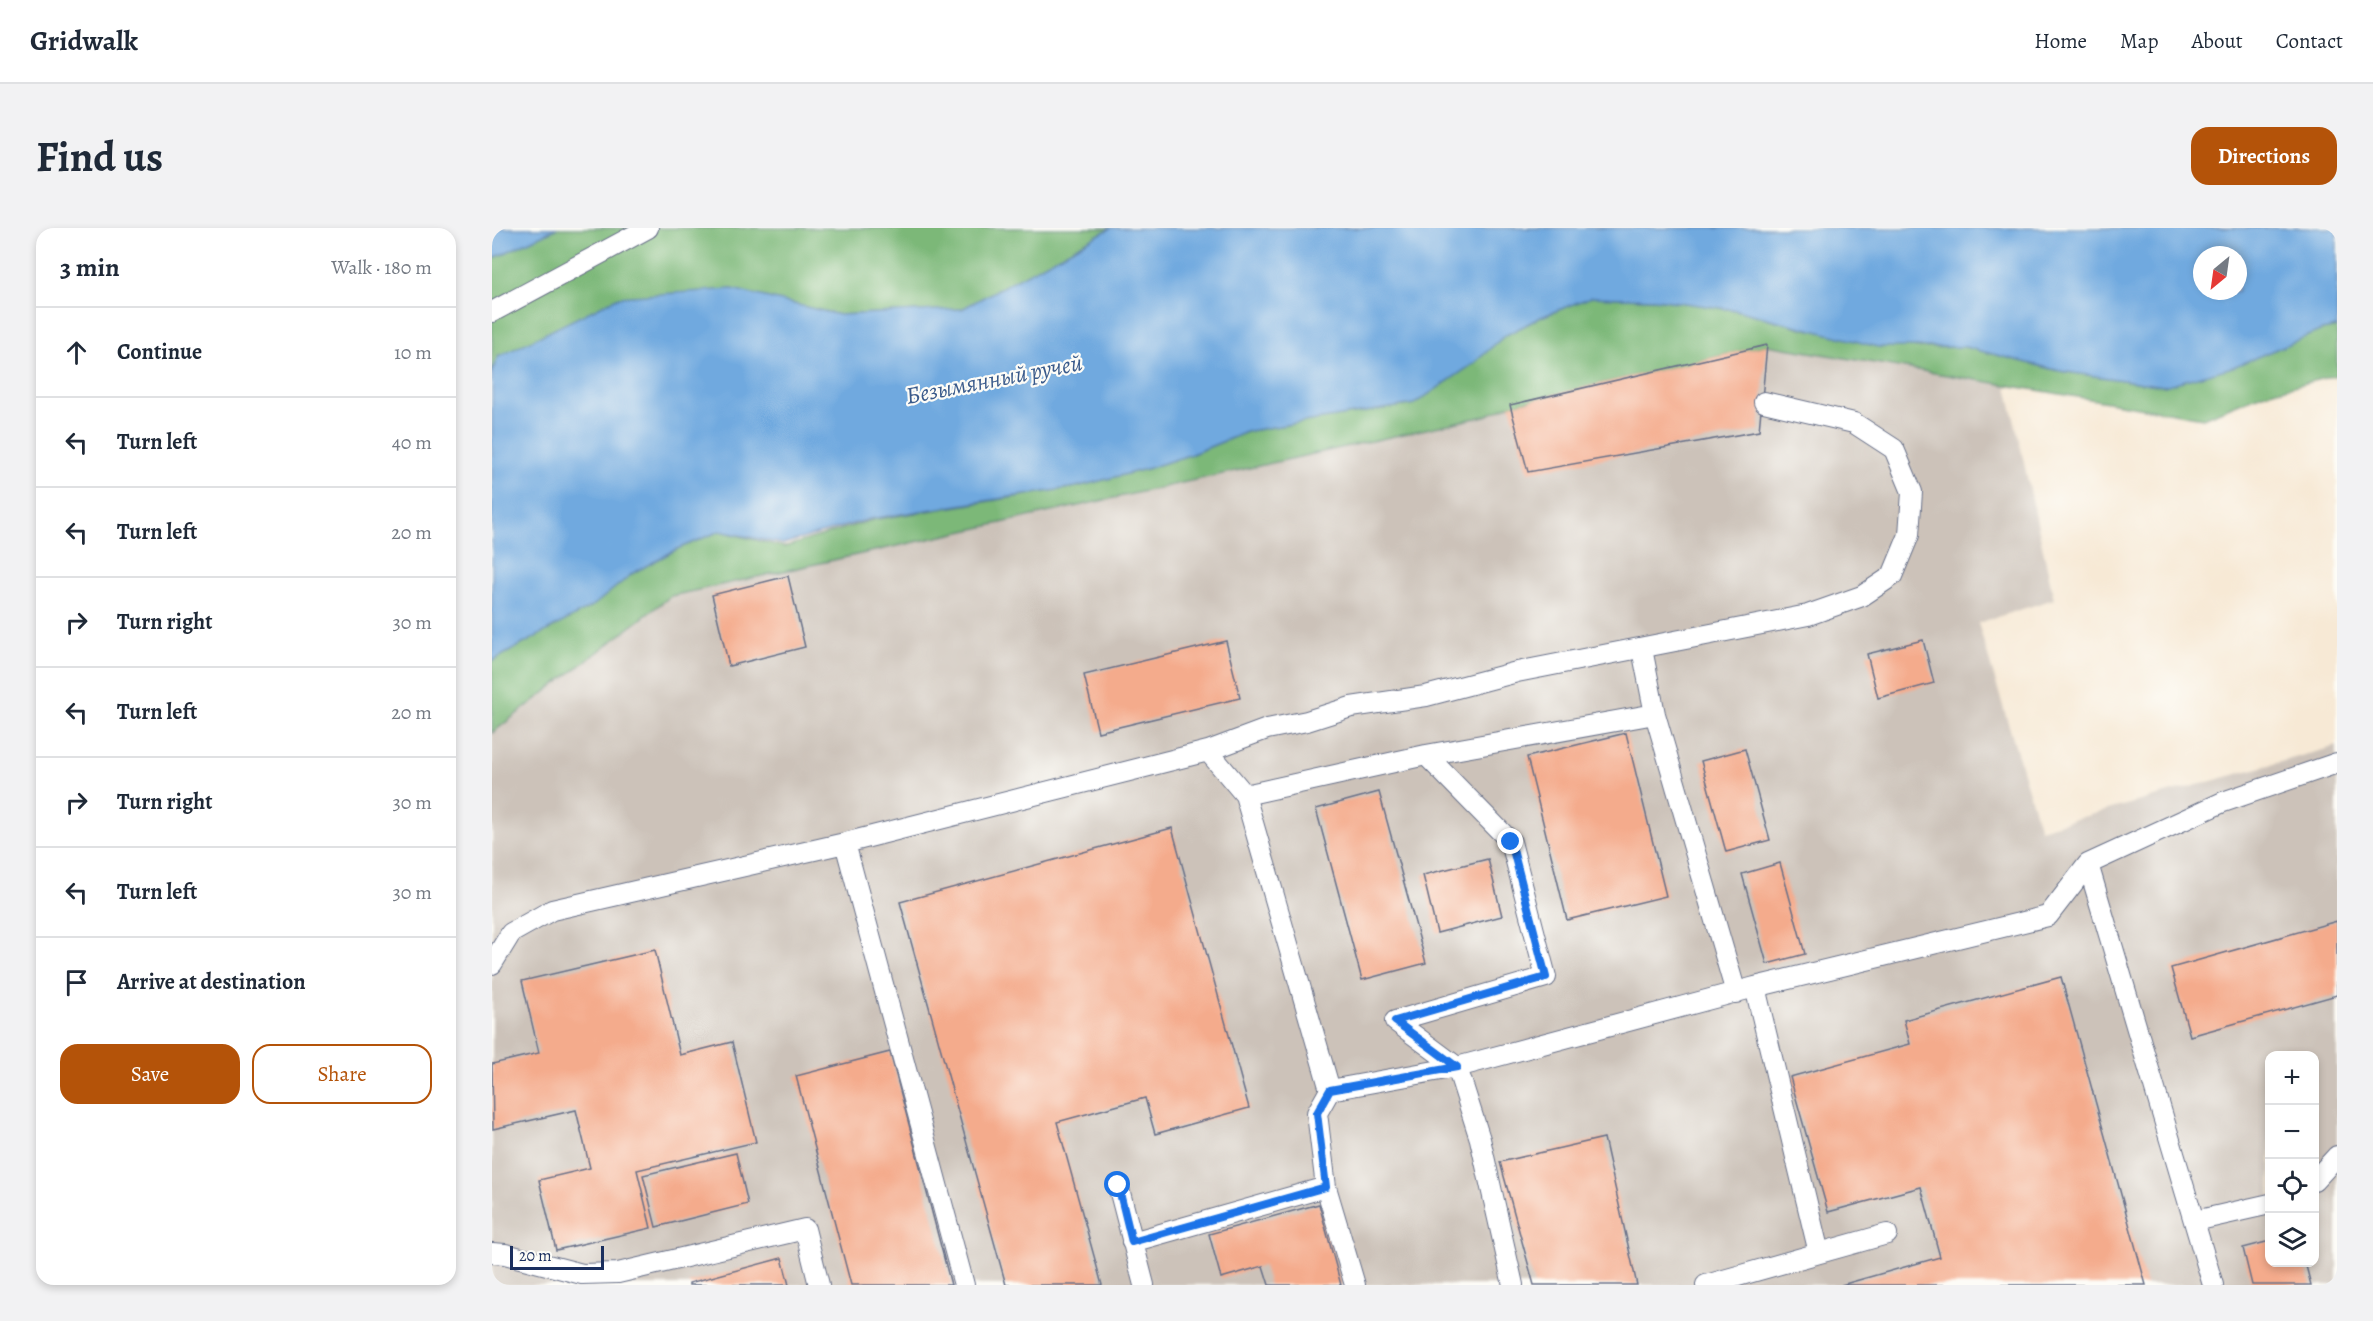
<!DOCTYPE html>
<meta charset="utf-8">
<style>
:root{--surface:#fff;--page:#f2f2f3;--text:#1f2937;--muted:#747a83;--line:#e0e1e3;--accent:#b45309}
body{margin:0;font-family:Alegreya,serif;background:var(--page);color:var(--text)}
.controls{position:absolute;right:18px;bottom:18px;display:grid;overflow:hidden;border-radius:12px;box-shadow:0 3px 9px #0003}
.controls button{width:54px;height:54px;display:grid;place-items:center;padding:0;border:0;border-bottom:2px solid var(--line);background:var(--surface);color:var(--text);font:30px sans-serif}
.compass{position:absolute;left:1701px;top:18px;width:54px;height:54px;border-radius:50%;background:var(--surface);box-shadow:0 3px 9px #0003;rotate:209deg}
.scale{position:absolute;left:18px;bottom:15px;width:94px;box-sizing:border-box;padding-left:6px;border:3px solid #1b2f5e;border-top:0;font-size:16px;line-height:21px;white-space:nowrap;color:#1b2f5e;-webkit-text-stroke:4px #fdfcf7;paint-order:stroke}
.stop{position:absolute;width:18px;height:18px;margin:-14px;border:4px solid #1a73e8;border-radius:50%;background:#fff}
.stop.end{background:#1a73e8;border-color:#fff;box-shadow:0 2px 6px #0008}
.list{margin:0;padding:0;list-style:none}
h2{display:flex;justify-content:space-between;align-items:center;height:78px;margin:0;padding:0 24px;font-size:26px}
h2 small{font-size:20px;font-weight:400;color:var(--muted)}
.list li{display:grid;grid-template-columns:39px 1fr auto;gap:18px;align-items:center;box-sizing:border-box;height:90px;padding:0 24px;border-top:2px solid var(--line)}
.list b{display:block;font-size:22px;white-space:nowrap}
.list em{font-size:20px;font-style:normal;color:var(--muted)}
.actions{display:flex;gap:12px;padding:18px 24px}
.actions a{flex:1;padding:14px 0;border:2px solid var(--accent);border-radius:18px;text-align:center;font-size:21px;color:var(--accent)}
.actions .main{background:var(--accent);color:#fff}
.icon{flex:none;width:33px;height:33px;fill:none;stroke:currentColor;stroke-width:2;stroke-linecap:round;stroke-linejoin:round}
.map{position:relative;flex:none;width:1845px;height:1057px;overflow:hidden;border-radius:18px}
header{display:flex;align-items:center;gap:36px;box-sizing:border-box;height:84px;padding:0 30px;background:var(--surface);border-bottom:2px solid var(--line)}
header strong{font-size:28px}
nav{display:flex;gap:33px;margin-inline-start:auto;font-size:21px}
.intro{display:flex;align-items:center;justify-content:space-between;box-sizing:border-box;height:144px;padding:0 36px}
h1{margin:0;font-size:42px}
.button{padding:15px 27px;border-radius:18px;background:var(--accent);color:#fff;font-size:21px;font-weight:700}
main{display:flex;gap:36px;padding:0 36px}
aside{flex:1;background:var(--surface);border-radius:18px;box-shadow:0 3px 9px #0003}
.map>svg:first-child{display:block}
</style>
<header>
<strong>Gridwalk</strong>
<nav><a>Home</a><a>Map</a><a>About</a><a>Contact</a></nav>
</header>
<div class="intro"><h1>Find us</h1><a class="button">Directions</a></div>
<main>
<aside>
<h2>3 min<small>Walk · 180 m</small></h2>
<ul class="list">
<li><svg class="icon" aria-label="ahead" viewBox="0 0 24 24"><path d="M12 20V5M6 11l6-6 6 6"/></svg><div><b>Continue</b></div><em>10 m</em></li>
<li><svg class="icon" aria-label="left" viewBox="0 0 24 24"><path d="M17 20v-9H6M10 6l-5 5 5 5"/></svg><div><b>Turn left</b></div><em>40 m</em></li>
<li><svg class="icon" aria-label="left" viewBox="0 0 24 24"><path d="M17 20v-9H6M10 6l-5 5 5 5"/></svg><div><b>Turn left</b></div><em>20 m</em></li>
<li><svg class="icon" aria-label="right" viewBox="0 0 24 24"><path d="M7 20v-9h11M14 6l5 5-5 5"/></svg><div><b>Turn right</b></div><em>30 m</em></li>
<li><svg class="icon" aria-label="left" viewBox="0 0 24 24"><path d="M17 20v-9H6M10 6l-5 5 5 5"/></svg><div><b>Turn left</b></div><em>20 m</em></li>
<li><svg class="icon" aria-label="right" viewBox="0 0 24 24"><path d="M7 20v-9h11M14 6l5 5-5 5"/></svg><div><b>Turn right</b></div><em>30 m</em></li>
<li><svg class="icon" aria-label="left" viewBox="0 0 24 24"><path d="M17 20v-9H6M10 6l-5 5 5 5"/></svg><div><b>Turn left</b></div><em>30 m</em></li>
<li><svg class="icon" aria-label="arrive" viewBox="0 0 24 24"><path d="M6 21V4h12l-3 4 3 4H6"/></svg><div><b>Arrive at destination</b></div></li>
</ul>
<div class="actions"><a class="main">Save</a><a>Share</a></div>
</aside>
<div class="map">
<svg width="1845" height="1057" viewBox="0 0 1845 1057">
<rect width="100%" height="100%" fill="#fdfcf7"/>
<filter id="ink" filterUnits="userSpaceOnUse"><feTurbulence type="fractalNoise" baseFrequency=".0167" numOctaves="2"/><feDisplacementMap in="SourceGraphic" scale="12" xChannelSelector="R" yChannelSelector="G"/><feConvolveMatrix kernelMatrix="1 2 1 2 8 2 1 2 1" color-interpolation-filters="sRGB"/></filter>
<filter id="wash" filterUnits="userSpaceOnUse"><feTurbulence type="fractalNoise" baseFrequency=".008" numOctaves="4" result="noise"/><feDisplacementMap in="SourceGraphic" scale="24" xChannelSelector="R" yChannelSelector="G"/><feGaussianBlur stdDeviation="1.35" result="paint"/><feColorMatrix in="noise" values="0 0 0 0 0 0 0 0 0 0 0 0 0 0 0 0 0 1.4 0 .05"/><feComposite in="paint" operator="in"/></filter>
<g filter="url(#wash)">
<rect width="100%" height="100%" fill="#f7e9d5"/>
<path fill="#ccc2b9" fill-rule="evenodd" d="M 1275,117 L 1515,158 L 1562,371 L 1486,395 L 1548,601 L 1845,518 L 1845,1057 L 0,1057 L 0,505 L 179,368 L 993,188 L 1018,177 ZM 1778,828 L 1822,828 L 1822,1034 L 1778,1034 Z"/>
<path fill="#7cb878" stroke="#4c746b" stroke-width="1.5" d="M 65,0 L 619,0 L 470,81 L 347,87 L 240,61 L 6,128 L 0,146 L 0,31 Z
M 1099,69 L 1164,71 L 1244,82 L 1314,101 L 1426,120 L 1473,119 L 1568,143 L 1672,158 L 1830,102 L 1845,99 L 1845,147 L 1770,166 L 1711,190 L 1275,117 L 1018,177 L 993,188 L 179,368 L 0,505 L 0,433 L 102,377 L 141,345 L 185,321 L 228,303 L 292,319 L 380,292 L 584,259 L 654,241 L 700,226 L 757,203 L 922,176 L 981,136 L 1012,108 L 1049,89 Z"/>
<path fill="#70a9df" stroke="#466c9e" stroke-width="1.5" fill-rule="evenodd" d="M 0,0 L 65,0 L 0,31 Z
M 619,0 L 1845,0 L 1845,99 L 1830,102 L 1741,139 L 1672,158 L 1568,143 L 1473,119 L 1386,119 L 1244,82 L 1164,71 L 1099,69 L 1049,89 L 1012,108 L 981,136 L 922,176 L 757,203 L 700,226 L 654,241 L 584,259 L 378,291 L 291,316 L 228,303 L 185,321 L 141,345 L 102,377 L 0,433 L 0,146 L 6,129 L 127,69 L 240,61 L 347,87 L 470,81 ZM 1710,27 L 1746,27 L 1746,63 L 1710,63 Z"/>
<g id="blocks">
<path fill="#f4ab8c" d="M 1275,117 L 1267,203 L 1036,244 L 1018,177 Z
M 296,348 L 313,419 L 237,438 L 220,367 Z
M 1431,412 L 1442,455 L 1386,470 L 1375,426 Z
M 734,413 L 748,470 L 606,504 L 592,447 Z
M 1134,505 L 1174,668 L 1075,692 L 1035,529 Z
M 1253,521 L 1278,612 L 1234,624 L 1209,533 Z
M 887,564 L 934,735 L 870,752 L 824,581 Z
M 680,600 L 757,880 L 663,906 L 653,870 L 565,894 L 610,1057 L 514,1057 L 408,674 Z
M 996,631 L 1010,688 L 945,705 L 931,647 Z
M 1288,635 L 1313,726 L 1275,736 L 1250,646 Z
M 1845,693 L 1845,767 L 1698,808 L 1679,740 Z
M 163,722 L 188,827 L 240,814 L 264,914 L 145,942 L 159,1000 L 64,1022 L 47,952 L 98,940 L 84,882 L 1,901 L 0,836 L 47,825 L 30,753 Z
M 1569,749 L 1654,1057 L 1349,1057 L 1448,1029 L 1429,959 L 1336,984 L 1298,849 L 1418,816 L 1412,792 Z
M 398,824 L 459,1057 L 359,1057 L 304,848 Z
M 1112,910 L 1145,1057 L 1042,1057 L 1008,934 Z
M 244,925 L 256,976 L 164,999 L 151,947 Z
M 827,976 L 849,1057 L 777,1057 L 771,1038 L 729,1050 L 717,1006 Z
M 1778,1013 L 1778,1034 L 1813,1034 L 1819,1057 L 1760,1057 L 1751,1020 Z
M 290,1030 L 297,1057 L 197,1057 L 197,1055 Z"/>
</g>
</g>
<g filter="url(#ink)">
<use href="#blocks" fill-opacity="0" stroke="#687088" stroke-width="1.5"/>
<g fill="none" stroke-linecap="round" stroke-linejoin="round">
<defs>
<path id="lane" d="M 0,84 L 156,0
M 1150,421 L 1163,486 L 1244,765
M 716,523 L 775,501 L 815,493 L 859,479 L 934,468 L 1025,444 L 1316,387 L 1370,368 L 1400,348 L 1417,307 L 1420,264 L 1402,221 L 1362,195 L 1272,174
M 934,527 L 1019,614 L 1054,749 L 903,793 L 965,839 L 988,911 L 1021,1057
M 753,567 L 934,527 L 1163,486
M 353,615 L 472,1057
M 1596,636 L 1721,1057
M 0,736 L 19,705 L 60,682 L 353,615 L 716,523 L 753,567 L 838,862 L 965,839 L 1263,759 L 1556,688 L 1596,636 L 1731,574 L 1845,535
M 1263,759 L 1327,1025
M 838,862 L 825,885 L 834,959 L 863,1057
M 1822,953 L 1845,928
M 626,957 L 652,1057
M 1703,993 L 1778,976
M 640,1014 L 834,959
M 0,1025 L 13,1026 L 90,1046 L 126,1045 L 313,1001 L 327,1057
M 1214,1057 L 1395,1006"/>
</defs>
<use href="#lane" stroke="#687088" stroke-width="22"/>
<use href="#lane" stroke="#fff" stroke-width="20"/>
</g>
</g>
<g fill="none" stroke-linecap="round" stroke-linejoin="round" filter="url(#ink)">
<path stroke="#1a73e8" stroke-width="8" d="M 626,957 L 640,1014 L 834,959 L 825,885 L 838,862 L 965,839 L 903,793 L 1054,749 L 1019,614"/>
</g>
<g text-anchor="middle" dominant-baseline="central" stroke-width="4.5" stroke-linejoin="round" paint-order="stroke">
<g font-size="24" font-style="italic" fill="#395a8b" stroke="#fdfcf7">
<text transform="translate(502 151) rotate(-11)">Безымянный ручей</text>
</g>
</g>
</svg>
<div class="controls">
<button>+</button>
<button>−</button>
<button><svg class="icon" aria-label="locate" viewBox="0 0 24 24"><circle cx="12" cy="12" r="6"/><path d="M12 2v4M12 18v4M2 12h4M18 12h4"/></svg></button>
<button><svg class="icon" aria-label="layers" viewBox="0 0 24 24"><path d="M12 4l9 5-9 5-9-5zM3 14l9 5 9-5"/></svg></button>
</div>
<svg class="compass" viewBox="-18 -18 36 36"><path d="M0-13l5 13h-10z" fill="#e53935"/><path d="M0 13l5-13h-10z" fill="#747a83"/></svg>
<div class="scale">20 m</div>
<div class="stop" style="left:626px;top:957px"></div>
<div class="stop end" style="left:1019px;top:614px"></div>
</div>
</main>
